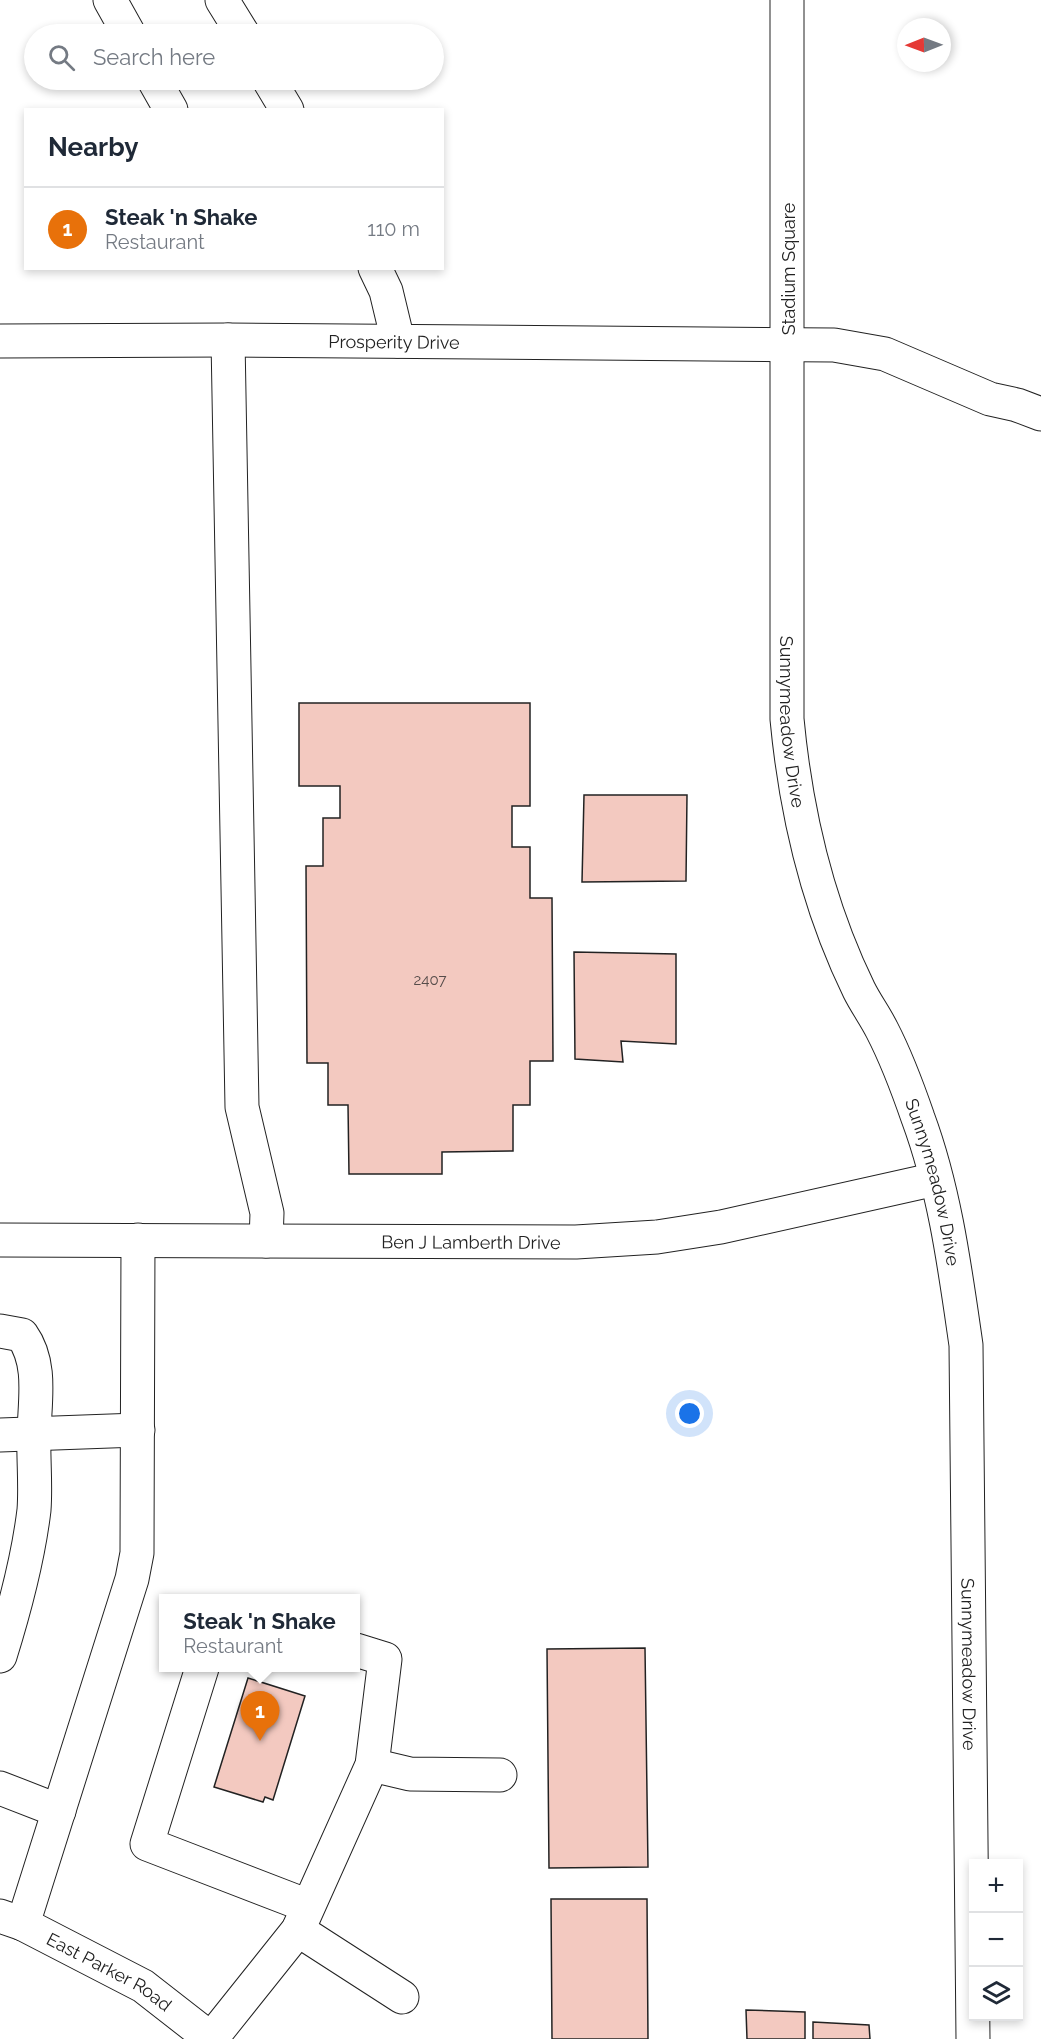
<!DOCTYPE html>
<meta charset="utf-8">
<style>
:root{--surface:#fff;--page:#f2f2f3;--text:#1f2937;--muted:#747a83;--line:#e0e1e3;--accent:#2563eb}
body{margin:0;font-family:Raleway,sans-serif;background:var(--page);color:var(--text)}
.controls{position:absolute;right:18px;bottom:18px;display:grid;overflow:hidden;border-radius:0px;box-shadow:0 3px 9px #0003}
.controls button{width:54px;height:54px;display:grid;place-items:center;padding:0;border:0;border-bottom:2px solid var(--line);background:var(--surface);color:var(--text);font:30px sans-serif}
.compass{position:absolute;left:897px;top:18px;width:54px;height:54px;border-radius:50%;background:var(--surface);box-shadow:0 3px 9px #0003;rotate:269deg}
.you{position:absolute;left:690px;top:1414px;width:21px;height:21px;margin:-15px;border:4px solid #fff;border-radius:50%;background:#1a73e8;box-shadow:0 0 0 9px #1a73e833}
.badge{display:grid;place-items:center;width:39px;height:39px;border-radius:50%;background:var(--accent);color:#fff;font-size:20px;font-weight:700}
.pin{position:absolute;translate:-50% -50px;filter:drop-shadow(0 2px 3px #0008)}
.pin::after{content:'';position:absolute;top:32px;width:21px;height:18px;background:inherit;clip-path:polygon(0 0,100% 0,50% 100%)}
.popup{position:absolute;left:159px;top:1594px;width:201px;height:78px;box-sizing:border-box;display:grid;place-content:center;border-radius:0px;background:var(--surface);filter:drop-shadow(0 2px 4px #0005);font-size:20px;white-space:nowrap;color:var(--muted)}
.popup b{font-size:22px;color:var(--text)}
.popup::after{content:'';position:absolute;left:50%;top:100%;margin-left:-12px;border:12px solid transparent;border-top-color:var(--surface)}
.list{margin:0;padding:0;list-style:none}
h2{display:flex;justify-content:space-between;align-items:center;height:78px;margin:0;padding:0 24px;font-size:26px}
h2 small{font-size:20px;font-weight:400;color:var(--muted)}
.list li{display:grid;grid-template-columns:39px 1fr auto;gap:18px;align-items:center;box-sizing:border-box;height:84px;padding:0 24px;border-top:2px solid var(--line)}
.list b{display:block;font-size:22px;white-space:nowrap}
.list p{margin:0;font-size:20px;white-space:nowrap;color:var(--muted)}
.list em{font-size:20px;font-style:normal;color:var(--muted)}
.icon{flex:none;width:33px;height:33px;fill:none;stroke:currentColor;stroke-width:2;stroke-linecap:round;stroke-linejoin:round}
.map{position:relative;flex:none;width:1041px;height:2039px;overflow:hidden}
.search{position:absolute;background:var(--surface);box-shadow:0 3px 9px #0003;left:24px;top:24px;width:420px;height:66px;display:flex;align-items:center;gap:15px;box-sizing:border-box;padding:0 21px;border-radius:33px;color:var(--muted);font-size:22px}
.panel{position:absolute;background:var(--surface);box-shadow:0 3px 9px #0003;left:24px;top:108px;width:420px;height:162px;border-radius:0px}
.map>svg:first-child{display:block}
</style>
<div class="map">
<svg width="1041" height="2039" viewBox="0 0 1041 2039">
<rect width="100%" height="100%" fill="#fff"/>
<path fill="#f3c9c0" stroke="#222" stroke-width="1.5" d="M 299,703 L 530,703 L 530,806 L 512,806 L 512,847 L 530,847 L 530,898 L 552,898 L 553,1061 L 530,1061 L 530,1105 L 513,1105 L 513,1151 L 442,1152 L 442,1174 L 349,1174 L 348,1105 L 328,1105 L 328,1063 L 307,1063 L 306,866 L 323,866 L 323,818 L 340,818 L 340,786 L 299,786 Z
M 584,795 L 687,795 L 686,881 L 582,882 Z
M 574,952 L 676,954 L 676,1044 L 621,1041 L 623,1062 L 575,1059 Z
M 645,1648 L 648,1867 L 549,1868 L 547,1649 Z
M 248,1678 L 305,1696 L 273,1800 L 265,1797 L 263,1802 L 214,1787 Z
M 551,1899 L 647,1899 L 648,2039 L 552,2039 Z
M 746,2010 L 805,2012 L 805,2039 L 747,2039 Z
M 813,2022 L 869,2025 L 870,2039 L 813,2039 Z"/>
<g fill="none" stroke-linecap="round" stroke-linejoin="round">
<defs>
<g id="minor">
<path d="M 110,0 L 129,34"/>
<path d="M 222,0 L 243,34"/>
<path id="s1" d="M 787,0 L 787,719 C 796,814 817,904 859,990 C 866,1004 875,1016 882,1030 C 896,1057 908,1089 918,1118 C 945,1191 955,1269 966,1345 L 973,2039"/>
<path d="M 154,80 L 171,110"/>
<path d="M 269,80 L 287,110"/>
<path d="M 375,268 L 386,291 L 398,341"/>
<path d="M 228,340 L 242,1107 L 267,1213 L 266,1241"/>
<path id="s2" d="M 0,341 L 228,340 L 834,345 L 885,354 L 990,399 L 1017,405 L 1041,414"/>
<path id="s3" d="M 0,1240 L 576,1242 L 657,1237 L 721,1227 L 936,1179"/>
<path d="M 0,1331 L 22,1335 C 42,1363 35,1399 34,1432 C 33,1458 36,1484 34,1510 C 28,1560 15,1608 0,1656"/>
<path d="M 0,1435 L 138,1430"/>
<path d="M 202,1668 L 147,1844 L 308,1906"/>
<path d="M 372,1765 L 410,1774 L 500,1775"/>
<path d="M 0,1788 L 59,1811"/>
<path id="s4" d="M 0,1916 L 23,1924 L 143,1986 L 211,2039"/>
<path d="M 23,1924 L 132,1579 L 137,1553 L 138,1240"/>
<path d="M 298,1930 L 402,1997"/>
<path d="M 211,2039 L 298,1930 L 372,1765 L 385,1659 L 356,1650"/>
</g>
</defs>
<use href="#minor" stroke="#222" stroke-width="35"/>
<use href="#minor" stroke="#fff" stroke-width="33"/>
</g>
<g text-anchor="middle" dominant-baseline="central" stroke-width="4.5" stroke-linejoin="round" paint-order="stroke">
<g font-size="15" fill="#564c4a">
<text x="430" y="980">2407</text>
</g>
<g font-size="18" fill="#222" stroke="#fff">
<text transform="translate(788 269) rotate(-90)">Stadium Square</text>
<text stroke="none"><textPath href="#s2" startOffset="394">Prosperity Drive</textPath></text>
<text stroke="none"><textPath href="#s1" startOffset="722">Sunnymeadow Drive</textPath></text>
<text stroke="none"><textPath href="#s1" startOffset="1208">Sunnymeadow Drive</textPath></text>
<text stroke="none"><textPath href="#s3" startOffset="471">Ben J Lamberth Drive</textPath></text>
<text stroke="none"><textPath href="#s1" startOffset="1694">Sunnymeadow Drive</textPath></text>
<text stroke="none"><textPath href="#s4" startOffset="123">East Parker Road</textPath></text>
</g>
</g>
</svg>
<div class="controls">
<button>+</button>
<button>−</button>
<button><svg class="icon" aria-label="layers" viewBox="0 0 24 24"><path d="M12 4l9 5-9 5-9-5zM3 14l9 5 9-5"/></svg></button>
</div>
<svg class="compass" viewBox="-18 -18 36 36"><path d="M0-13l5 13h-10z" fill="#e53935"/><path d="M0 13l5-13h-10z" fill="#747a83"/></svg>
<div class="you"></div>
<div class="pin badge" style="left:260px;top:1741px;background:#e8710a">1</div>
<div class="popup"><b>Steak 'n Shake</b>Restaurant</div>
<div class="search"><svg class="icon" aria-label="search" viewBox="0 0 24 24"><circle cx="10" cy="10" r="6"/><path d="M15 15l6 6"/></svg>Search here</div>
<section class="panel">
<h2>Nearby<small></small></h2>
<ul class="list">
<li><span class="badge" style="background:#e8710a">1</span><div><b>Steak 'n Shake</b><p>Restaurant</p></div><em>110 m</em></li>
</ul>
</section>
</div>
